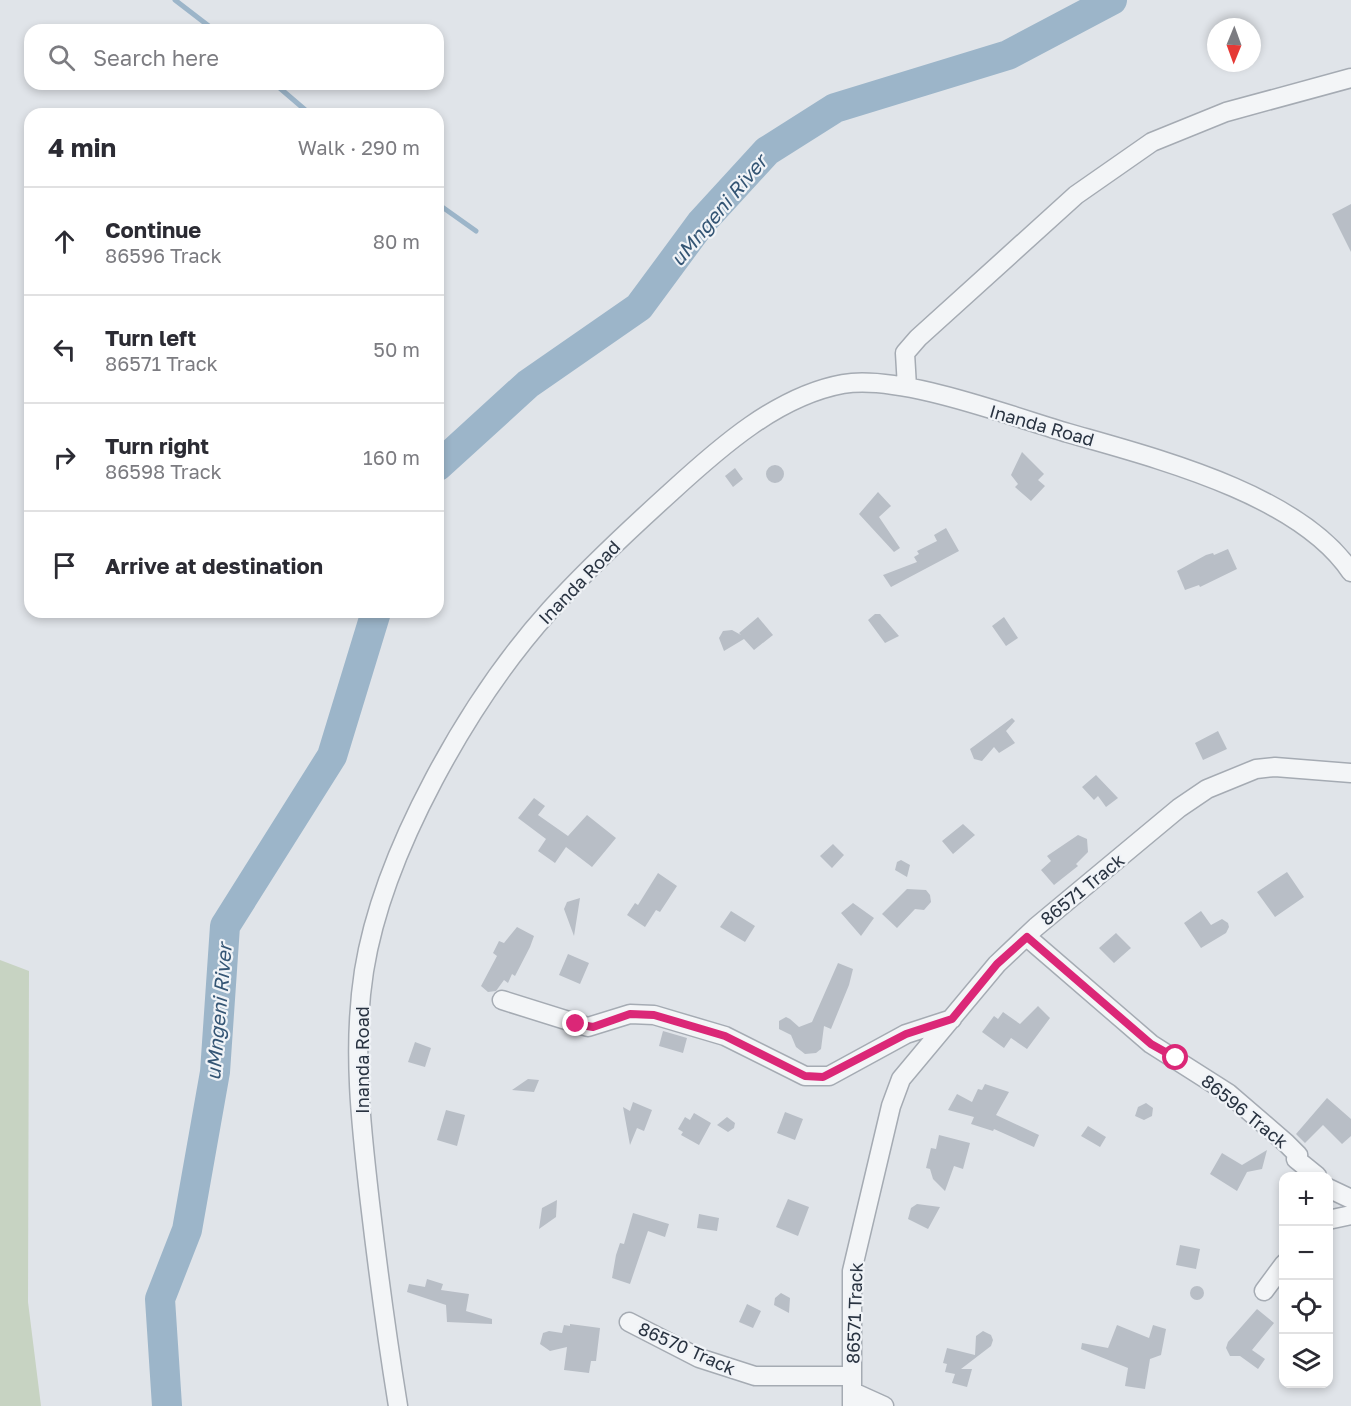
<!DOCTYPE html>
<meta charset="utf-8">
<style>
:root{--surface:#fff;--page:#f2f2f3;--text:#2b2b33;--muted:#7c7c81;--line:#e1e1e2}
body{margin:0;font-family:"Golos Text",sans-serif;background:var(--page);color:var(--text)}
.controls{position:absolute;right:18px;bottom:18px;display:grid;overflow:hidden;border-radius:12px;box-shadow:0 3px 9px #0003}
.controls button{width:54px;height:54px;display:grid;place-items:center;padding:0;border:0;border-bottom:2px solid var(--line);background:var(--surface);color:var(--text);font:30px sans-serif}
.compass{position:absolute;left:1207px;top:18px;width:54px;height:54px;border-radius:50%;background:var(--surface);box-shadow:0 3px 9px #0003;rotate:181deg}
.stop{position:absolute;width:18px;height:18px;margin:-14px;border:4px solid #db2777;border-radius:50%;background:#fff}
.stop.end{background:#db2777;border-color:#fff;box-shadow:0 2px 6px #0008}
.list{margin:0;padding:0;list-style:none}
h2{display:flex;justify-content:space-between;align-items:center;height:78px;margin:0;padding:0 24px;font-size:26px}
h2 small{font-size:20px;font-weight:400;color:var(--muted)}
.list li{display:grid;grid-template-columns:39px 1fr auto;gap:18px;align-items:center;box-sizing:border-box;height:108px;padding:0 24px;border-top:2px solid var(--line)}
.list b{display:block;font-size:22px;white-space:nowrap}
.list p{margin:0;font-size:20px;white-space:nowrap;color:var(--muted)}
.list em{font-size:20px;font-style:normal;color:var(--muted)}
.icon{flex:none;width:33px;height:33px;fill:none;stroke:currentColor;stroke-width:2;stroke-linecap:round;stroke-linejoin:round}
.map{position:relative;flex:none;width:1351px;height:1406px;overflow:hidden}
.search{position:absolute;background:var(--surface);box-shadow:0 3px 9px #0003;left:24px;top:24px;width:420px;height:66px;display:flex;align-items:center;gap:15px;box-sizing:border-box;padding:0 21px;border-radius:18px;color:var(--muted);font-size:22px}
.panel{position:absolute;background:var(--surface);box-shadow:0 3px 9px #0003;left:24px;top:108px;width:420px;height:510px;border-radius:18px}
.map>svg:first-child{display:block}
</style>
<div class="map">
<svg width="1351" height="1406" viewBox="0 0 1351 1406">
<rect width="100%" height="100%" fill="#e0e4e9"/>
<path fill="#c7d3c2" d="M 0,960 L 29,971 L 28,1302 L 41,1406 L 0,1406 Z"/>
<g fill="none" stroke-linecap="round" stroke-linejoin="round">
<path stroke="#9cb5c9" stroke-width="5" d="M 175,0 L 214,30
M 275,84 L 310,114
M 438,204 L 476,231"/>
<path stroke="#9cb5c9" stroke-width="30" d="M 438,466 L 528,384 L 639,307 L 701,223 L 767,151 L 835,108 L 1008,55 L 1112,0
M 167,1406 L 160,1299 L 187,1230 L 215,1072 L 225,926 L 332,756 L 376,612"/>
</g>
<path fill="#b8bec6" d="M 1351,204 L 1351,252 L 1332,214 Z
M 1022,452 L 1044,474 L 1038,480 L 1045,486 L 1031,501 L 1015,487 L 1018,484 L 1011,475 Z
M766 474a9 9 0 1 1 18 0a9 9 0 1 1-18 0Z
M 735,468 L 743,479 L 733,487 L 725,476 Z
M 878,492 L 891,506 L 879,517 L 900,548 L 894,552 L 859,514 Z
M 946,528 L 959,551 L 891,587 L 883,575 L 917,562 L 914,557 L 919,554 L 917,551 L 937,541 L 934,535 Z
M 1228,549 L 1237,569 L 1200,587 L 1199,585 L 1185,590 L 1177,571 L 1206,555 L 1213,553 L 1214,555 Z
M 875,614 L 880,614 L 899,636 L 885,643 L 868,620 Z
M 758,617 L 773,635 L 754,650 L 744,639 L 724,651 L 719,638 L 723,631 L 732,630 L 741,635 L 739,633 Z
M 1004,617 L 1018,638 L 1006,646 L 992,626 Z
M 1012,718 L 1015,721 L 1006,731 L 1015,743 L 999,753 L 994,747 L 982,761 L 974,759 L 970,749 Z
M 1218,731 L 1227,749 L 1203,760 L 1195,743 Z
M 1096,775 L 1118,798 L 1106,807 L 1098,796 L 1094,800 L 1082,787 Z
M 534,798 L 545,806 L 538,815 L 568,836 L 587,815 L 616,838 L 592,867 L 566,847 L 555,863 L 538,851 L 546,839 L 518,818 Z
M 963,824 L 975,835 L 953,854 L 942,841 Z
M 1078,835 L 1087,839 L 1088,852 L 1076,864 L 1078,866 L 1054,885 L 1041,870 L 1051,861 L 1047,856 Z
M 833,844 L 844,855 L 832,868 L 820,856 Z
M 901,860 L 910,865 L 907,877 L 895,870 L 897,862 Z
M 1287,872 L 1304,897 L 1275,917 L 1257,892 Z
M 658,873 L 677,886 L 660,912 L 656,910 L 645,927 L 627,915 L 635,903 L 638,905 Z
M 907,889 L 926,890 L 930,895 L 931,902 L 924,910 L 915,909 L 897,928 L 882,914 Z
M 580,898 L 574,936 L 564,909 L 567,902 Z
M 853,903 L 874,918 L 861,936 L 841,913 Z
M 731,911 L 755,926 L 745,942 L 720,927 Z
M 1201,911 L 1211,925 L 1222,919 L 1228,923 L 1229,927 L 1226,933 L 1201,948 L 1184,923 Z
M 517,927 L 534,936 L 530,947 L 515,976 L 512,974 L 508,983 L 504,980 L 496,991 L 488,992 L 481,986 L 497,956 L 493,953 L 499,941 L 504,943 Z
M 1116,933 L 1131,948 L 1114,963 L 1099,948 Z
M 568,954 L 589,963 L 580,984 L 559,975 Z
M 838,963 L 853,969 L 849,985 L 831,1029 L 824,1026 L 821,1049 L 816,1053 L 805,1054 L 796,1047 L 791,1035 L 779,1029 L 779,1021 L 786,1017 L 790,1019 L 799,1027 L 812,1022 Z
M 1038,1006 L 1050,1018 L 1027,1049 L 1011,1038 L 1004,1048 L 982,1032 L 994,1016 L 998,1019 L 1003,1012 L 1020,1024 Z
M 663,1031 L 687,1038 L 683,1053 L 659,1046 Z
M 415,1042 L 431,1048 L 425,1067 L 408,1062 Z
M 528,1079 L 539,1080 L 534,1092 L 512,1090 Z
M 985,1084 L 1009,1092 L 996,1115 L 1039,1135 L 1034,1147 L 994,1129 L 993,1131 L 971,1124 L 974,1117 L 948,1110 L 957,1094 L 972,1102 L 978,1089 L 982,1090 Z
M 1327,1098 L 1351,1119 L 1351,1136 L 1342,1144 L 1323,1125 L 1305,1143 L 1296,1134 Z
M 633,1102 L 652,1110 L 644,1131 L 637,1128 L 630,1145 L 623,1107 L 630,1111 Z
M 1146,1103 L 1153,1108 L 1152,1116 L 1144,1120 L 1135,1116 L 1138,1107 Z
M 446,1110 L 465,1115 L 457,1146 L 437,1140 Z
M 785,1112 L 803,1119 L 795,1140 L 777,1133 Z
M 694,1113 L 711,1123 L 699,1145 L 681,1135 L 683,1132 L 678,1129 L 685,1117 L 690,1120 Z
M 727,1117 L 735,1123 L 734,1128 L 728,1132 L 717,1125 Z
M 1088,1126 L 1106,1137 L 1100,1147 L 1081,1136 Z
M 939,1135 L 970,1143 L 963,1169 L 954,1166 L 945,1191 L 933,1179 L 930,1169 L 926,1168 L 931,1148 L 936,1149 Z
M 1267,1150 L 1262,1169 L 1247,1172 L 1237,1191 L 1210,1174 L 1222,1153 L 1242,1165 Z
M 788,1199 L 809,1207 L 798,1236 L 776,1227 Z
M 557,1200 L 556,1217 L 539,1229 L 542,1208 Z
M 917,1204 L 940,1207 L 928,1229 L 908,1219 L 911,1208 Z
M 633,1213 L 669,1224 L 665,1237 L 648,1231 L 630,1284 L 612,1278 L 616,1255 L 620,1243 L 624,1244 Z
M 699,1214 L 719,1218 L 717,1231 L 697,1228 Z
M 1180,1245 L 1200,1249 L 1196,1269 L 1176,1265 Z
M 427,1279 L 443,1284 L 441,1290 L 469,1294 L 466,1311 L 492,1319 L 492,1324 L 447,1322 L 446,1305 L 407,1292 L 409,1284 L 425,1287 Z
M1190 1293a7 7 0 1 1 14 0a7 7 0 1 1-14 0Z
M 781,1293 L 790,1298 L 789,1313 L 774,1305 L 775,1298 Z
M 747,1304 L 761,1311 L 753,1328 L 739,1322 Z
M 1257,1309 L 1274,1323 L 1252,1350 L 1265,1359 L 1258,1369 L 1240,1356 L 1230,1356 L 1226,1348 L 1228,1342 Z
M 570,1324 L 600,1328 L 596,1361 L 591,1361 L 589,1373 L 564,1370 L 567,1347 L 550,1351 L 540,1344 L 543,1333 L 549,1331 L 562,1333 L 564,1325 L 570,1326 Z
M 1117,1325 L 1149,1338 L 1153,1325 L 1166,1329 L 1161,1355 L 1150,1359 L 1145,1389 L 1125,1386 L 1128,1368 L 1081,1349 L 1082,1343 L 1108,1348 Z
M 983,1331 L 991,1335 L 993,1340 L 991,1346 L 961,1369 L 972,1369 L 967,1387 L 952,1383 L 955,1374 L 945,1372 L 947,1364 L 943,1363 L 947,1348 L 975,1355 L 976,1336 Z"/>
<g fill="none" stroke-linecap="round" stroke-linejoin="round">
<defs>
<path id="minor" d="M 907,387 L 905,353 L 918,338 L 1076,195 L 1152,142 L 1226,112 L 1351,78
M 1027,937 L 1151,1044 L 1228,1093 L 1286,1143 L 1298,1155 L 1296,1159 L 1317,1176
M 502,1000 L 588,1027 L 630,1014 L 654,1015 L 725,1036 L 805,1076 L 829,1076 L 906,1034 L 952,1019
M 1328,1188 L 1351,1199
M 1328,1220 L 1351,1215
M 1264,1291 L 1284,1264
M 629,1322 L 699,1358 L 755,1376 L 852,1376
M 853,1392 L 884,1406
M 398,1406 C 387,1338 378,1271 370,1203 C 361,1126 352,1048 364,971 C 383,852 469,700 550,610 C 588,568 629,530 671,492 C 719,448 777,396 843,384 C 900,374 1010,416 1068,433 C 1155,458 1299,494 1351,572
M 852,1406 L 852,1271 L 891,1106 L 901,1079 L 997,964 L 1036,927 L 1179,808 L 1207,789 L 1256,769 L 1275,767 L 1351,773"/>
</defs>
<use href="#minor" stroke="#a5abb3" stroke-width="21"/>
<use href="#minor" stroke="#f3f5f7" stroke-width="18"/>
</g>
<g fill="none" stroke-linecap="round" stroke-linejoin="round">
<path stroke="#db2777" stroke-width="8" d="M 576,1024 L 593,1027 L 630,1014 L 654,1015 L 725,1036 L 805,1076 L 823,1077 L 906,1034 L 952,1019 L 997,964 L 1027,937 L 1151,1044 L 1176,1058"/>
</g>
<g text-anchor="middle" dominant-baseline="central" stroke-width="4.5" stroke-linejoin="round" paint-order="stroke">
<g font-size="18" fill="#293341" stroke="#f0f3f7">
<text transform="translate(1042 425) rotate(16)">Inanda Road</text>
<text transform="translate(579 582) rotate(-46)">Inanda Road</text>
<text transform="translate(1082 889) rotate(-39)">86571 Track</text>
<text transform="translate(362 1060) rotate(-90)">Inanda Road</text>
<text transform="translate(1245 1111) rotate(39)">86596 Track</text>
<text transform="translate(854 1313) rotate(-88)">86571 Track</text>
<text transform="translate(687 1348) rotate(24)">86570 Track</text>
</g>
<g font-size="20" font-style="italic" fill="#345574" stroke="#f0f3f7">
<text transform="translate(718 210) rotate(-50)">uMngeni River</text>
<text transform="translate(218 1012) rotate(-85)">uMngeni River</text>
</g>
</g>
</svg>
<div class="controls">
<button>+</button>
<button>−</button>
<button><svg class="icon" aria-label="locate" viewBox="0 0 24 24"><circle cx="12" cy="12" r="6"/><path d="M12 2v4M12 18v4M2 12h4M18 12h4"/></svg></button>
<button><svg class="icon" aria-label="layers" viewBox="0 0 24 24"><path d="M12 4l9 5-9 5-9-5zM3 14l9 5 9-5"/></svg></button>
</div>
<svg class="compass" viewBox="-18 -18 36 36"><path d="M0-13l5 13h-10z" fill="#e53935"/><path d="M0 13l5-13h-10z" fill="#7c7c81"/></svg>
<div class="stop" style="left:1176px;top:1058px"></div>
<div class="stop end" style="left:576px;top:1024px"></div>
<div class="search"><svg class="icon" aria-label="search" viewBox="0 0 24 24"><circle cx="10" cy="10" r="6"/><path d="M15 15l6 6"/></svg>Search here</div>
<section class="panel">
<h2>4 min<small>Walk · 290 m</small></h2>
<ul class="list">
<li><svg class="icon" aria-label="ahead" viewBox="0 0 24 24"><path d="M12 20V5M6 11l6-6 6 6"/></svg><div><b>Continue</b><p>86596 Track</p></div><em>80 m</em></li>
<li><svg class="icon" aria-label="left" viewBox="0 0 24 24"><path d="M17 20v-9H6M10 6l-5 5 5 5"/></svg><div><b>Turn left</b><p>86571 Track</p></div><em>50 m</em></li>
<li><svg class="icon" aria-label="right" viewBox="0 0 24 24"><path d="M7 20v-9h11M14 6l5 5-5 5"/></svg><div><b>Turn right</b><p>86598 Track</p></div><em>160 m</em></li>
<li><svg class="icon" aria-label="arrive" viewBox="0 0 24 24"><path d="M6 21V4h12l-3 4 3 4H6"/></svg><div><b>Arrive at destination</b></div></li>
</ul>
</section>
</div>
